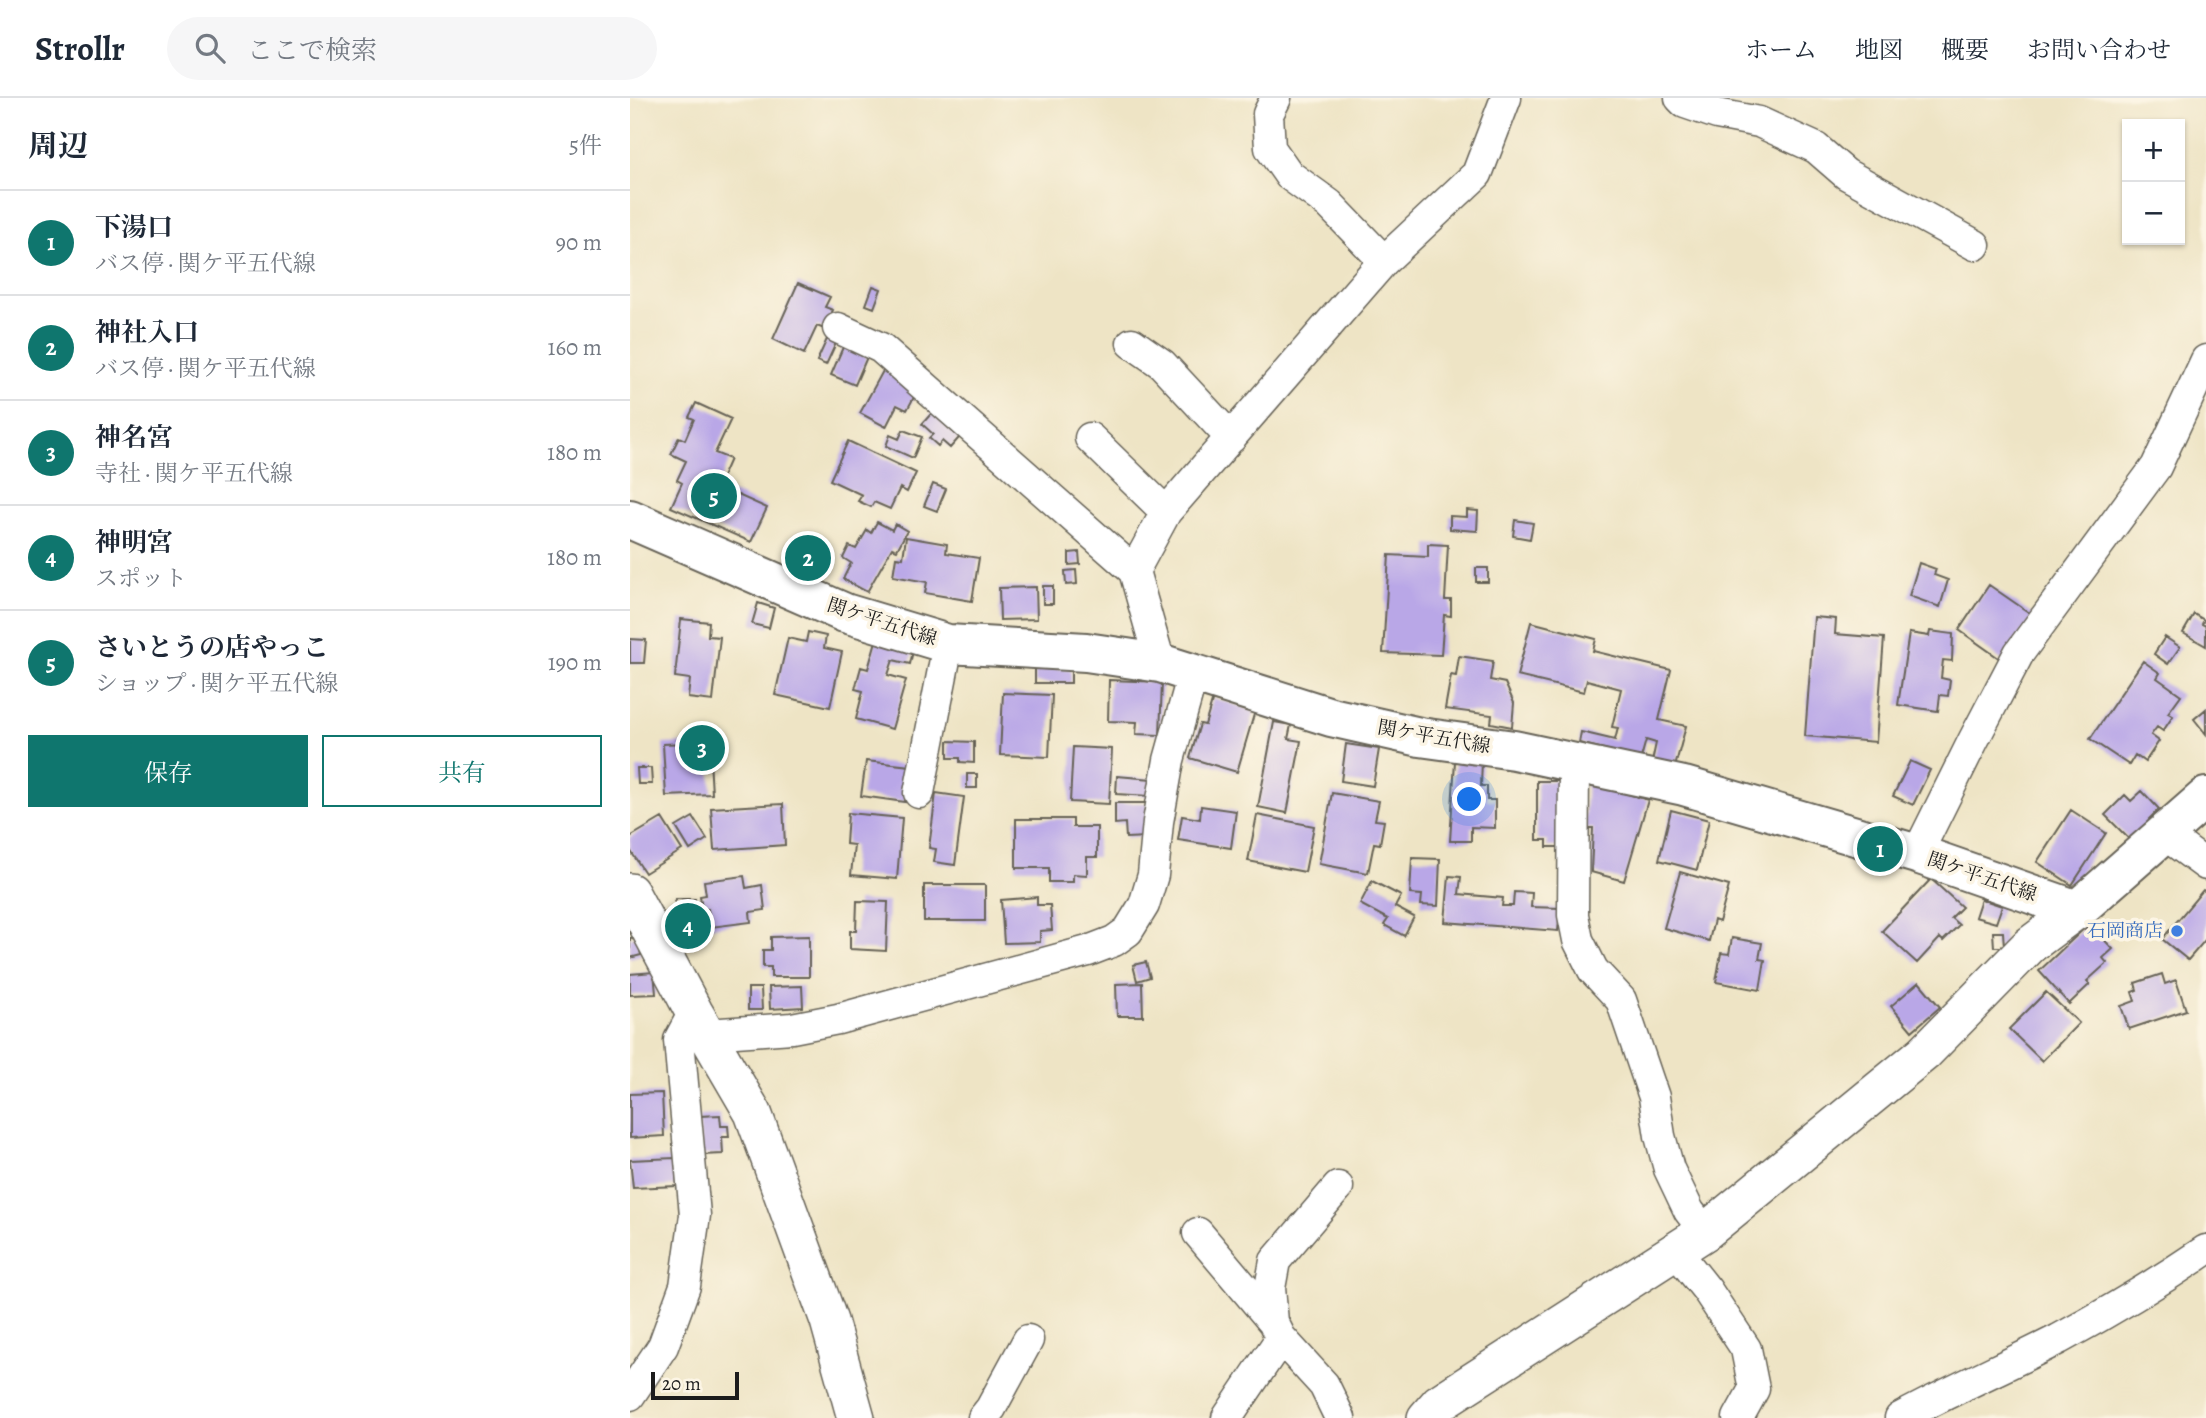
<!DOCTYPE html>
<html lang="ja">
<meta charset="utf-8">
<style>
:root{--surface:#fff;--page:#f6f6f7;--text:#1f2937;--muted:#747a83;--line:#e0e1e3;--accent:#0f766e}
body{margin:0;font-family:Alegreya,"Noto Serif JP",serif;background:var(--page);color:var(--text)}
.controls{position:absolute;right:21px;top:21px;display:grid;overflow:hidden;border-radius:0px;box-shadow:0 2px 5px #0004}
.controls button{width:63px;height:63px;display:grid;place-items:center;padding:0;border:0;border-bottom:2px solid var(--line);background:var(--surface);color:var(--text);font:35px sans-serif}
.scale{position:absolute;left:21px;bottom:18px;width:88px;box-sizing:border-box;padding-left:7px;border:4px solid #1c1c1c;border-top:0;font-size:19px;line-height:24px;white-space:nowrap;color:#1c1c1c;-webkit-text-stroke:5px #fcf5e5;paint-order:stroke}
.you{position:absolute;left:840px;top:702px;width:24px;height:24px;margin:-18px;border:5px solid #fff;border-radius:50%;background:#1a73e8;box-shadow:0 0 0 10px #1a73e833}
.badge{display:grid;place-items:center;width:46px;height:46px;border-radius:50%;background:var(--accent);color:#fff;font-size:23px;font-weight:700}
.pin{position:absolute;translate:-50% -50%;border:4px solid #fff;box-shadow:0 2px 7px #0006}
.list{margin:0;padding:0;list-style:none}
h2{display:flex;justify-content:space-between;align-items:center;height:91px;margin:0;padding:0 28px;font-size:30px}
h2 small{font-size:23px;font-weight:400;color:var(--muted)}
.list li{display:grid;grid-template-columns:46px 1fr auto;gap:21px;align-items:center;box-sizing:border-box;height:105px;padding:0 28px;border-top:2px solid var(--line)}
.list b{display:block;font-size:26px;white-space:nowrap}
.list p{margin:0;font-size:23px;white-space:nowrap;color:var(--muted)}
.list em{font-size:23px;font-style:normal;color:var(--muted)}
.actions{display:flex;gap:14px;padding:21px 28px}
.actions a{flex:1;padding:16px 0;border:2px solid var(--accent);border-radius:0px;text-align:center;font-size:24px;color:var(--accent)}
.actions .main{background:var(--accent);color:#fff}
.icon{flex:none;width:38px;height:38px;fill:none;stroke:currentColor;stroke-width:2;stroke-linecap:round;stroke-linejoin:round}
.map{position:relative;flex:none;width:1576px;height:1320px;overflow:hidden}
header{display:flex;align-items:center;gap:42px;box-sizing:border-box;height:98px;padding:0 35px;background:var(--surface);border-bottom:2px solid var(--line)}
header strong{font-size:33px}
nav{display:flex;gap:38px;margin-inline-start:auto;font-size:24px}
.search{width:490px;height:63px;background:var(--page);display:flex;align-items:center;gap:18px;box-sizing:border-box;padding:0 24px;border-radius:38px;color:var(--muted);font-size:26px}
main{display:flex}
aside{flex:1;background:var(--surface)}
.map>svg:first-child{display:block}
</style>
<header>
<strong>Strollr</strong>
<div class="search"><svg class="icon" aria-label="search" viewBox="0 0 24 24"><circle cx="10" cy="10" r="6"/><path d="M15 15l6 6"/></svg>ここで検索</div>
<nav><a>ホーム</a><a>地図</a><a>概要</a><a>お問い合わせ</a></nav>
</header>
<main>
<aside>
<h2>周辺<small>5件</small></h2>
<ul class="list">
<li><span class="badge">1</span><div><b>下湯口</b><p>バス停 · 関ケ平五代線</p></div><em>90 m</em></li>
<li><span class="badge">2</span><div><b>神社入口</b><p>バス停 · 関ケ平五代線</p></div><em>160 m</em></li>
<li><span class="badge">3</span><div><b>神名宮</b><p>寺社 · 関ケ平五代線</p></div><em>180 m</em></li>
<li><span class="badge">4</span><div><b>神明宮</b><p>スポット</p></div><em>180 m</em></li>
<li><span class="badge">5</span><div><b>さいとうの店やっこ</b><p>ショップ · 関ケ平五代線</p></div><em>190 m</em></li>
</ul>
<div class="actions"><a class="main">保存</a><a>共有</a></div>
</aside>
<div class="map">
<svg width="1576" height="1320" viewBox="0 0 1576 1320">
<rect width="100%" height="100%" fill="#fcf5e5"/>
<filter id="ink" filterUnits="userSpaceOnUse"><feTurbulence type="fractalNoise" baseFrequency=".0143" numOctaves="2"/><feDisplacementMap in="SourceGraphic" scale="14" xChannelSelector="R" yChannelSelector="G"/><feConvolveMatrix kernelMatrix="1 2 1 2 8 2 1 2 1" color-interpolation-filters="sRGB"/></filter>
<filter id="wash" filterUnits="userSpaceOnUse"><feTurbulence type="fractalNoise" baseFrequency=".00686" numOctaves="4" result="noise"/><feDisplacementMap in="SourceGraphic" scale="28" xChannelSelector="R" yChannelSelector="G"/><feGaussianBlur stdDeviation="1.57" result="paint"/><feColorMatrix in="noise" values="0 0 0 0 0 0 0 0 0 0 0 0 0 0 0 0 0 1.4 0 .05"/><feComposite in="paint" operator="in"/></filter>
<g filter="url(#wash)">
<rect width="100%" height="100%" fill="#eee4c5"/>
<g id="blocks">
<path fill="#b9a7e7" d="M 168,185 L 200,199 L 195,209 L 203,212 L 194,231 L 187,228 L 174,256 L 143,241 Z
M 243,188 L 251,191 L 244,210 L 236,207 Z
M 197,241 L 206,245 L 196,267 L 187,263 Z
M 213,249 L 237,259 L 225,287 L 201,277 Z
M 254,271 L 289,290 L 277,312 L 267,307 L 256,329 L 230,315 Z
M 66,305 L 101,321 L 85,355 L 100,361 L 88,388 L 137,410 L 121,444 L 41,409 L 52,385 L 47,382 L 56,363 L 41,356 L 49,339 L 55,342 L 64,321 L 59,319 Z
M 309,307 L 336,332 L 320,350 L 312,343 L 308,348 L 299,340 L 303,336 L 292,326 Z
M 273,332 L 292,339 L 283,360 L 256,348 L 260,337 L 269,341 Z
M 218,343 L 286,375 L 277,394 L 270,390 L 260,411 L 244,404 L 241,409 L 228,403 L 232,397 L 200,382 Z
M 303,386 L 316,391 L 307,413 L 294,408 Z
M 837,412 L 848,413 L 847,433 L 820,431 L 820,418 L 837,419 Z
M 885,422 L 903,425 L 900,441 L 883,438 Z
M 247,424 L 262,432 L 265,426 L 277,433 L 267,452 L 262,450 L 237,494 L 213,481 L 221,465 L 213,460 L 219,448 L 226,451 L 237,432 L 241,435 Z
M 276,439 L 317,446 L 316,455 L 349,460 L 342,503 L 295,495 L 297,484 L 263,478 L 266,459 L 273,460 Z
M 798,446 L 818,447 L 815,502 L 821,502 L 821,518 L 814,517 L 811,557 L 753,555 L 759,457 L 798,459 Z
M 449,454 L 450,466 L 439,467 L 439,455 Z
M 1289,465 L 1306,471 L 1304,477 L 1318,482 L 1310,509 L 1279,498 Z
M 846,470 L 858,470 L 858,484 L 846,484 Z
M 446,472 L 447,486 L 436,487 L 435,473 Z
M 1359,487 L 1404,518 L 1373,563 L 1329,532 Z
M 413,488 L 423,488 L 423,506 L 413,506 Z
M 406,489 L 407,521 L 370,522 L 369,490 Z
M 128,505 L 144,510 L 139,530 L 122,526 Z
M 1564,516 L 1574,522 L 1572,526 L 1576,528 L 1576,548 L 1553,535 Z
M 1184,519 L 1206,521 L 1205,536 L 1254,540 L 1246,644 L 1175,638 Z
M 51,521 L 79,524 L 78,538 L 90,539 L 83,603 L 58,600 L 60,581 L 45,579 Z
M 901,524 L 966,541 L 963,553 L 1041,572 L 1029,622 L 1056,628 L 1045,669 L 1022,664 L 1026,645 L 1016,642 L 1011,660 L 949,645 L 951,634 L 985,642 L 988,630 L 982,629 L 991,591 L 957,582 L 954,594 L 887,578 Z
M 1300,533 L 1323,536 L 1322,563 L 1313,562 L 1311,580 L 1320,582 L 1318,598 L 1310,597 L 1308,613 L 1268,607 L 1279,535 L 1299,538 Z
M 178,534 L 196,538 L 194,550 L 212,554 L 200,609 L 145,597 L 158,540 L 176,544 Z
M 1535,539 L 1550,549 L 1538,566 L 1524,556 Z
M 0,541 L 16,542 L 14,565 L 0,565 Z
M 246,543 L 283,553 L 280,566 L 263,562 L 258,577 L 276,582 L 262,631 L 226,621 L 233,593 L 225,591 L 231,569 L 238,571 Z
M 829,558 L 863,563 L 860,582 L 875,585 L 884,605 L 882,629 L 861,625 L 862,617 L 815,611 L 821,577 L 826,578 Z
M 1513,563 L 1530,575 L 1527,580 L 1551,597 L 1538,615 L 1543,618 L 1533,633 L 1527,629 L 1521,637 L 1529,643 L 1515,664 L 1505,657 L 1499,667 L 1460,641 Z
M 405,570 L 441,571 L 441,585 L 405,585 Z
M 479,582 L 532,584 L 530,637 L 506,636 L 507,624 L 478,623 Z
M 373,595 L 422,597 L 419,659 L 370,657 Z
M 583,600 L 625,613 L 607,674 L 560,660 L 570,626 L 575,627 Z
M 1576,611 L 1576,636 L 1564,621 Z
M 644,624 L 661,627 L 658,641 L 671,643 L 657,715 L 628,709 Z
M 318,643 L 344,644 L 344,665 L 330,664 L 330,660 L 318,660 Z
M 79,644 L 82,696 L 36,698 L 33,646 Z
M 716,646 L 749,651 L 743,688 L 711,683 Z
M 443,649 L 482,651 L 479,706 L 440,704 Z
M 852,662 L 851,688 L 857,688 L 857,702 L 865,702 L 865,730 L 841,729 L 841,743 L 820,743 L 825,663 Z
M 236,663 L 280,668 L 275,704 L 231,698 Z
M 1280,663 L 1300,672 L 1283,707 L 1263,698 Z
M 7,670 L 21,670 L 22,686 L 8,686 Z
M 337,676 L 347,676 L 347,690 L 337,690 Z
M 487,678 L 522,681 L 520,698 L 486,696 Z
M 907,683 L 938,683 L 937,749 L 917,749 L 917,742 L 907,742 Z
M 957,684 L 1018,702 L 994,783 L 961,774 L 963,730 L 954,730 Z
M 1512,693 L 1529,711 L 1519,721 L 1522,724 L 1502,744 L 1475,717 L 1495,697 L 1501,703 Z
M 306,695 L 334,699 L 325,767 L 304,764 L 306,751 L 299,750 Z
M 702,695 L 749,703 L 745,722 L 754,723 L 750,746 L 744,745 L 738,775 L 689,766 Z
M 485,705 L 517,705 L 517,739 L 496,740 L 495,725 L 485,726 Z
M 153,706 L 155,747 L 84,752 L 81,710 Z
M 571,708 L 606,713 L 601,750 L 548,742 L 552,718 L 570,721 Z
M 1041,712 L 1079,722 L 1067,772 L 1029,762 Z
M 1441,712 L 1476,735 L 1442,787 L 1407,764 Z
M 218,715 L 272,720 L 267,781 L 221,777 L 224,747 L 216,746 Z
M 627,717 L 684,728 L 675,774 L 618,763 Z
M 63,719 L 77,741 L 60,752 L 46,729 Z
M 32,720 L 52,752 L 15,775 L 0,752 L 0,739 Z
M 386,721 L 443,721 L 443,729 L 467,729 L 467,759 L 457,759 L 457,777 L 443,776 L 443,784 L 419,784 L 419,770 L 386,770 Z
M 782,760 L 810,761 L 808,808 L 791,807 L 792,797 L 780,796 Z
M 1050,774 L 1099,788 L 1089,824 L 1084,822 L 1079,843 L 1034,830 Z
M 114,778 L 116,790 L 132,787 L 135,812 L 120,814 L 121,824 L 81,829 L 78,811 L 72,811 L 70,798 L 76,797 L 74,783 Z
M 819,778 L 831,779 L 829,796 L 873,800 L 872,808 L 883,808 L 884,794 L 902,795 L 901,809 L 930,810 L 928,833 L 815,824 Z
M 1301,781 L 1332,809 L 1321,820 L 1329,827 L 1313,843 L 1310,840 L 1287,865 L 1252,833 Z
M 742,783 L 771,798 L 765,809 L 784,819 L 774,838 L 754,827 L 758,821 L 730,806 Z
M 294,787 L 355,787 L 355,823 L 294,823 Z
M 1573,792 L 1576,794 L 1576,841 L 1558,862 L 1532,841 Z
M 407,799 L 407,807 L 420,807 L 422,832 L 410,833 L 410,844 L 374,845 L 371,802 Z
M 45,801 L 65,801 L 65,821 L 45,821 Z
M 1351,801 L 1372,808 L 1366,825 L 1345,819 Z
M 227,803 L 258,804 L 256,853 L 220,851 L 220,833 L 226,833 Z
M 1459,826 L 1483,851 L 1473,860 L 1477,865 L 1457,883 L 1460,886 L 1439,906 L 1409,873 Z
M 1363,834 L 1373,834 L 1374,849 L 1364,849 Z
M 179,838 L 179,879 L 141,879 L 141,869 L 133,869 L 133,852 L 141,852 L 141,839 Z
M 7,839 L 11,857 L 0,860 L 0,840 Z
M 1102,840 L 1132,845 L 1129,861 L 1135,862 L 1130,892 L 1086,884 L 1091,855 L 1099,856 Z
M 516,864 L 520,879 L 507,883 L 503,867 Z
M 24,874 L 26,896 L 0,897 L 0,876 Z
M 1532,876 L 1535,886 L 1546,882 L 1556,912 L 1499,931 L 1491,908 L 1505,903 L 1502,894 L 1507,892 L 1505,885 Z
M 1289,884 L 1310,909 L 1282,933 L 1261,908 Z
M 512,885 L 513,918 L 487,918 L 486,886 Z
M 172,888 L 173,909 L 140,911 L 139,889 Z
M 118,890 L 131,890 L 132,912 L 118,912 Z
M 1416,894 L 1449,925 L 1412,963 L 1379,931 Z
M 32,995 L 34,1038 L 0,1040 L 0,996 Z
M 90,1017 L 91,1028 L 98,1028 L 99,1039 L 92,1039 L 93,1056 L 71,1057 L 69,1018 Z
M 45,1060 L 47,1088 L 3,1090 L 0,1062 Z"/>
</g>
</g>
<g filter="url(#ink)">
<use href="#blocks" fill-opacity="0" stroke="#666257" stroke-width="2"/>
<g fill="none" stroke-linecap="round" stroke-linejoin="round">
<defs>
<path id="minor" d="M 646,0 L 638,16 L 640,50 L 659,77 L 699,106 L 754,163
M 1050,0 L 1055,5 L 1087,16 L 1129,24 L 1186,50 L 1216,76 L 1345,147
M 208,230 L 251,250 L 504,473
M 502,245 L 532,266 L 601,340
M 460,340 L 536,414
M 530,565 L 504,473 L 536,414 L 754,163 L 847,76 L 876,0
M 944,665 L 943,817 L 948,842 L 963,872 L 991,902 L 1024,999 L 1030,1038 L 1039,1071 L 1059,1113 L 1075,1134
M 289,695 L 318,546
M 1534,736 L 1576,767
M 1287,756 L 1343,643 L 1389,555 L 1526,369 L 1576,262
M 77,936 L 162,930 L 208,921 L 458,853 L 484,843 L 498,833 L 514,807 L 523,777 L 528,724 L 539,662 L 563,576
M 568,1135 L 643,1224 L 651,1240 L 694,1287 L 710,1320
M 1046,1153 L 1077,1192 L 1116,1251 L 1124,1291 L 1108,1320
M 643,1224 L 640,1190 L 645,1163 L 708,1089
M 0,1297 L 33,1248 L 55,1188 L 65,1117 L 49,942 L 64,914
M 353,1320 L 361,1310 L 398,1242
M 597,1320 L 651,1240
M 1270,1320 C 1322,1292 1376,1268 1429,1241 C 1479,1214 1529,1184 1576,1152"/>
<path id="tertiary" d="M 0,794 L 64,914 L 123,1015 L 199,1223 L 226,1320
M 796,1320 L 809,1305 L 1075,1134 L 1294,955 L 1400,847 L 1447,812"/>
<path id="secondary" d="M 0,421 L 215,515 L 318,546 L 456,554 L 530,565 L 701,619 L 790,639 L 884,652 L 1054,688 L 1287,756 L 1447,812 L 1576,699"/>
</defs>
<use href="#minor" stroke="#666257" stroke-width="33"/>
<use href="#tertiary" stroke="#666257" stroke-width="40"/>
<use href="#secondary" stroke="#666257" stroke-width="42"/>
<use href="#minor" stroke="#fff" stroke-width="30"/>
<use href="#tertiary" stroke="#fff" stroke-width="37"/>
<use href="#secondary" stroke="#fff" stroke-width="38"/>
</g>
</g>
<circle fill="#3f7fe0" stroke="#fcf5e5" stroke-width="2.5" cx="1547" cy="833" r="7"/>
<g text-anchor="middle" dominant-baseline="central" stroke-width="7" stroke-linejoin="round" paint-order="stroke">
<g font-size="19" fill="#1c1c1c" stroke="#fcf5e5">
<text transform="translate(252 524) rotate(18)">関ケ平五代線</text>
<text transform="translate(804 639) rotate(10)">関ケ平五代線</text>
<text transform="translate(1352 779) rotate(19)">関ケ平五代線</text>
</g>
<g font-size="19" fill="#366cbe" stroke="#fcf5e5" text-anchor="end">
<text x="1533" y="833">石岡商店</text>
</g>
</g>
</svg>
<div class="controls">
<button>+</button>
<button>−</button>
</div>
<div class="scale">20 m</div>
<div class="you"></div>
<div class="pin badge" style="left:1250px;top:751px">1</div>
<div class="pin badge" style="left:178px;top:460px">2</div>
<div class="pin badge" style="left:72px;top:650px">3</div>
<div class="pin badge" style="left:58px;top:828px">4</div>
<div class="pin badge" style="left:84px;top:398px">5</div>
</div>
</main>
